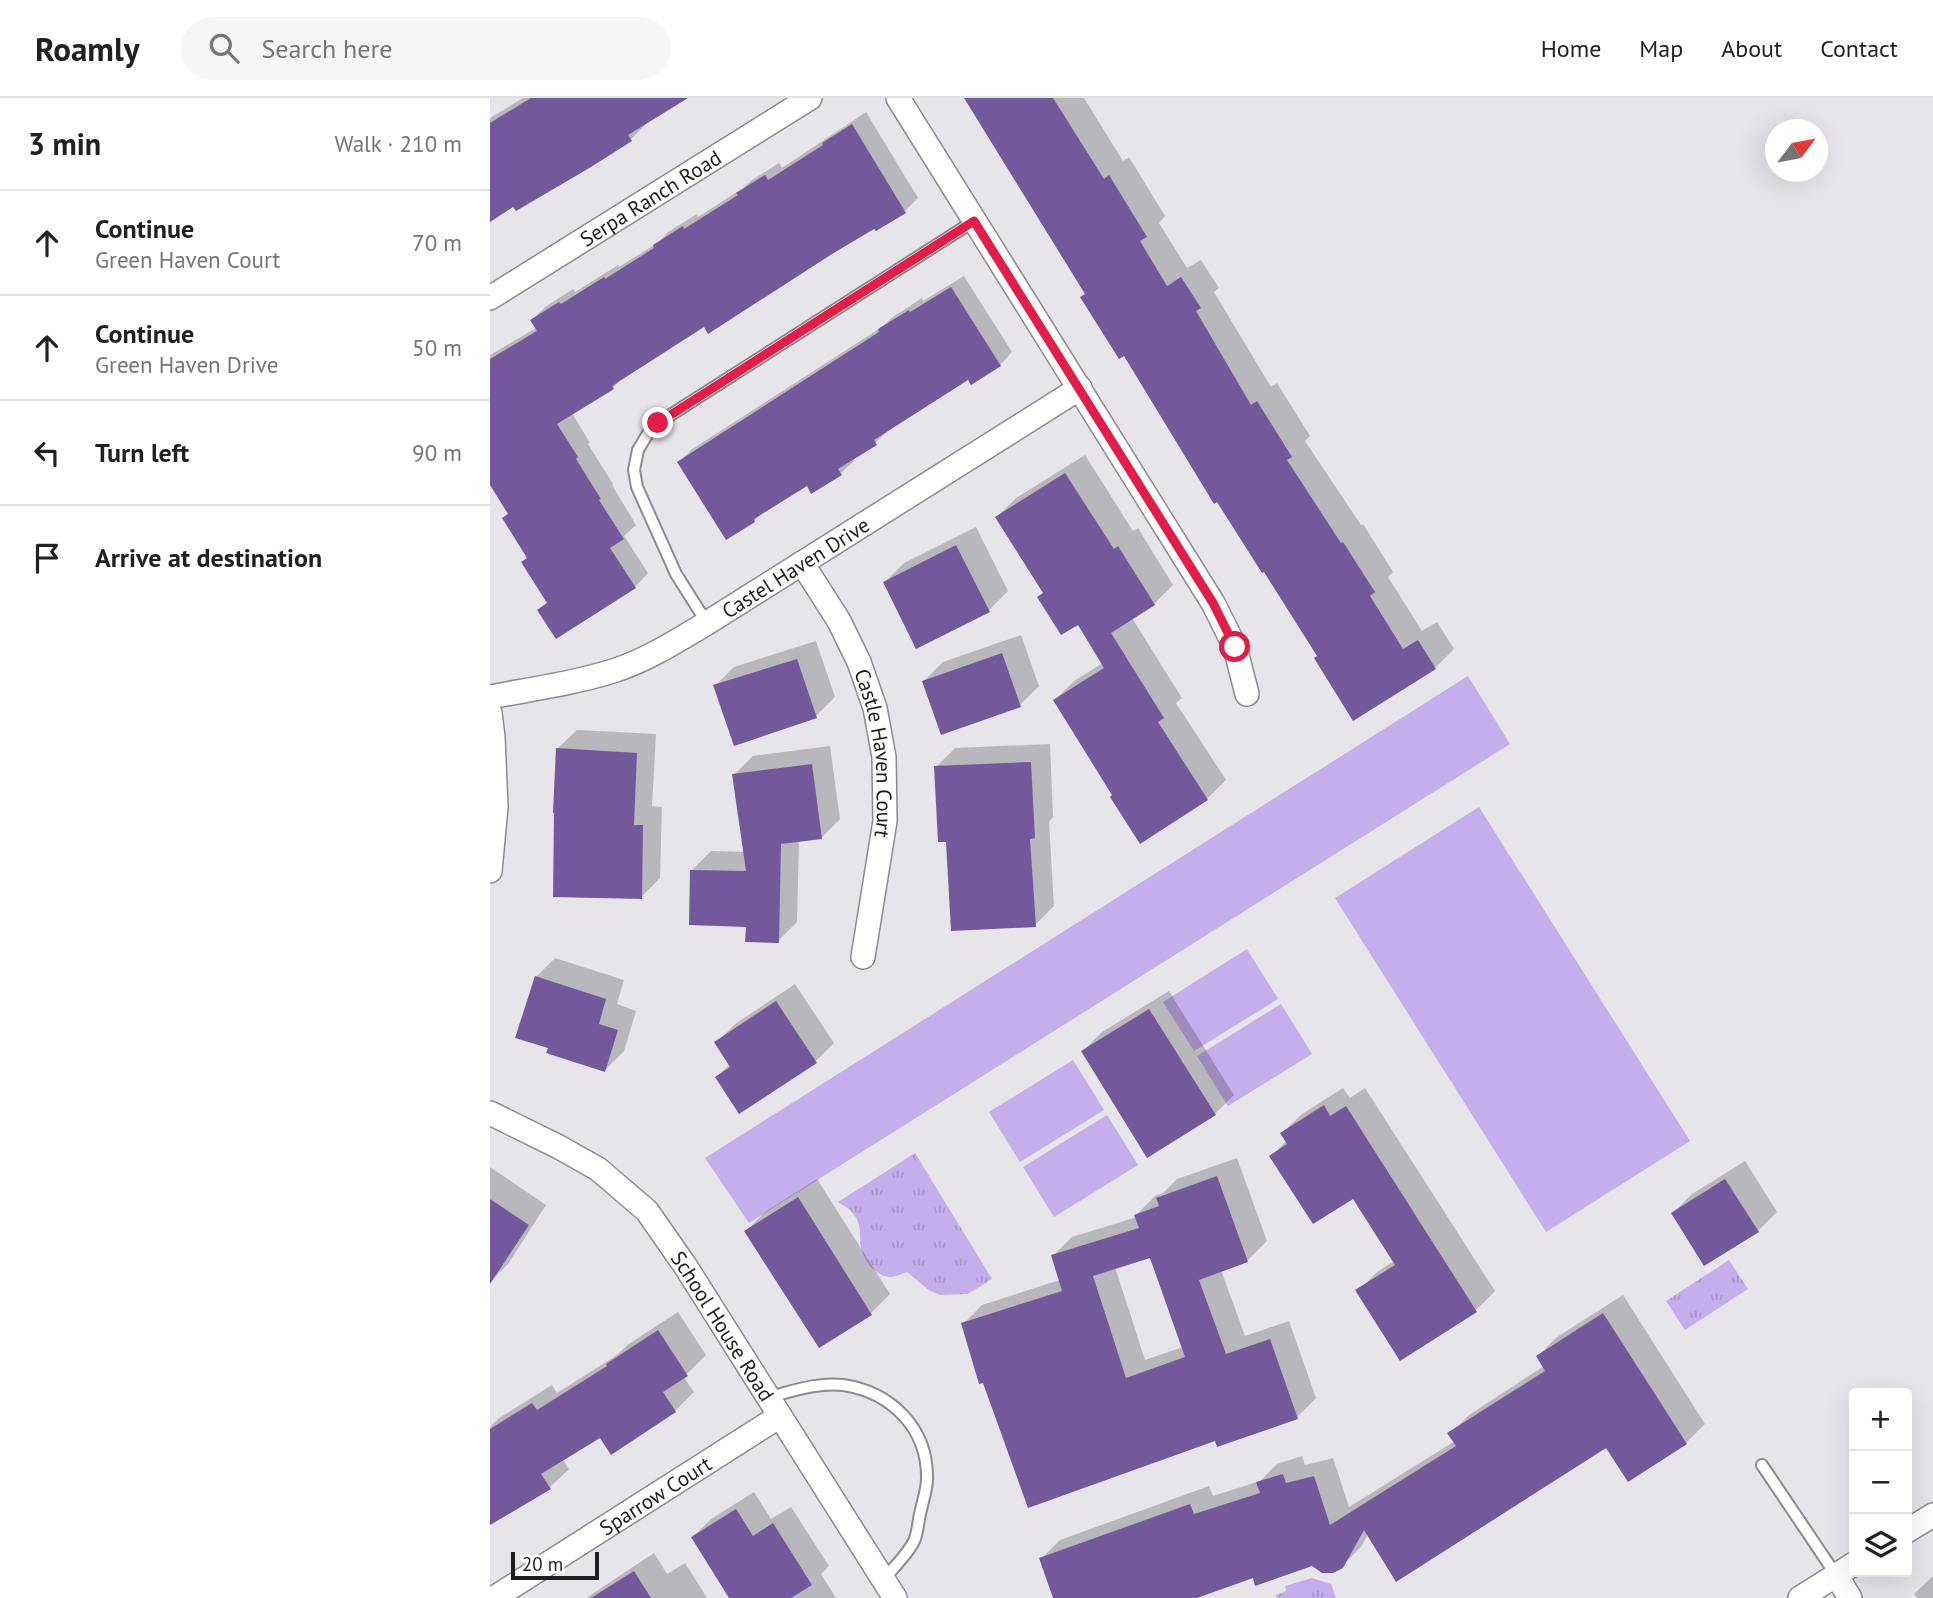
<!DOCTYPE html>
<meta charset="utf-8">
<style>
:root{--surface:#fff;--page:#f6f6f6;--text:#202124;--muted:#757577;--line:#e0e0e0}
body{margin:0;font-family:"PT Sans",sans-serif;background:var(--page);color:var(--text)}
.controls{position:absolute;right:21px;bottom:21px;display:grid;overflow:hidden;border-radius:7px;box-shadow:0 7px 28px #0002}
.controls button{width:63px;height:63px;display:grid;place-items:center;padding:0;border:0;border-bottom:2px solid var(--line);background:var(--surface);color:var(--text);font:35px sans-serif}
.compass{position:absolute;left:1275px;top:21px;width:63px;height:63px;border-radius:50%;background:var(--surface);box-shadow:0 7px 28px #0002;rotate:58deg}
.scale{position:absolute;left:21px;bottom:18px;width:88px;box-sizing:border-box;padding-left:7px;border:4px solid #1d1c1e;border-top:0;font-size:19px;line-height:24px;white-space:nowrap;color:#1d1c1e;-webkit-text-stroke:5px #fff;paint-order:stroke}
.stop{position:absolute;width:21px;height:21px;margin:-16px;border:5px solid #e11d48;border-radius:50%;background:#fff}
.stop.end{background:#e11d48;border-color:#fff;box-shadow:0 2px 7px #0008}
.list{margin:0;padding:0;list-style:none}
h2{display:flex;justify-content:space-between;align-items:center;height:91px;margin:0;padding:0 28px;font-size:30px}
h2 small{font-size:23px;font-weight:400;color:var(--muted)}
.list li{display:grid;grid-template-columns:46px 1fr auto;gap:21px;align-items:center;box-sizing:border-box;height:105px;padding:0 28px;border-top:2px solid var(--line)}
.list b{display:block;font-size:26px;white-space:nowrap}
.list p{margin:0;font-size:23px;white-space:nowrap;color:var(--muted)}
.list em{font-size:23px;font-style:normal;color:var(--muted)}
.icon{flex:none;width:38px;height:38px;fill:none;stroke:currentColor;stroke-width:2;stroke-linecap:round;stroke-linejoin:round}
.map{position:relative;flex:none;width:1443px;height:1500px;overflow:hidden}
header{display:flex;align-items:center;gap:42px;box-sizing:border-box;height:98px;padding:0 35px;background:var(--surface);border-bottom:2px solid var(--line)}
header strong{font-size:33px}
nav{display:flex;gap:38px;margin-inline-start:auto;font-size:24px}
.search{width:490px;height:63px;background:var(--page);display:flex;align-items:center;gap:18px;box-sizing:border-box;padding:0 24px;border-radius:38px;color:var(--muted);font-size:26px}
main{display:flex}
aside{flex:1;background:var(--surface)}
.map>svg:first-child{display:block}
</style>
<header>
<strong>Roamly</strong>
<div class="search"><svg class="icon" aria-label="search" viewBox="0 0 24 24"><circle cx="10" cy="10" r="6"/><path d="M15 15l6 6"/></svg>Search here</div>
<nav><a>Home</a><a>Map</a><a>About</a><a>Contact</a></nav>
</header>
<main>
<aside>
<h2>3 min<small>Walk · 210 m</small></h2>
<ul class="list">
<li><svg class="icon" aria-label="ahead" viewBox="0 0 24 24"><path d="M12 20V5M6 11l6-6 6 6"/></svg><div><b>Continue</b><p>Green Haven Court</p></div><em>70 m</em></li>
<li><svg class="icon" aria-label="ahead" viewBox="0 0 24 24"><path d="M12 20V5M6 11l6-6 6 6"/></svg><div><b>Continue</b><p>Green Haven Drive</p></div><em>50 m</em></li>
<li><svg class="icon" aria-label="left" viewBox="0 0 24 24"><path d="M17 20v-9H6M10 6l-5 5 5 5"/></svg><div><b>Turn left</b></div><em>90 m</em></li>
<li><svg class="icon" aria-label="arrive" viewBox="0 0 24 24"><path d="M6 21V4h12l-3 4 3 4H6"/></svg><div><b>Arrive at destination</b></div></li>
</ul>
</aside>
<div class="map">
<svg width="1443" height="1500" viewBox="0 0 1443 1500">
<defs>
<pattern id="park-tufts" width="24" height="20" patternUnits="userSpaceOnUse" patternTransform="scale(1.75)"><rect width="24" height="20" fill="#c4aeec"/><path d="M3 7l-1-3M5 7V3M7 7l1-3M15 17l-1-3M17 17v-4M19 17l1-3" fill="none" stroke="#a895ca"/></pattern>
</defs>
<rect width="100%" height="100%" fill="#e7e5ea"/>
<path fill="#c4aeec" d="M 978,578 L 1020,646 L 259,1125 L 215,1060 Z
M 989,709 L 1200,1043 L 1056,1134 L 845,800 Z
M 757,851 L 788,901 L 704,953 L 673,904 Z
M 791,906 L 822,956 L 738,1008 L 707,958 Z
M 583,962 L 614,1012 L 530,1064 L 499,1014 Z
M 617,1017 L 648,1067 L 564,1119 L 533,1069 Z"/>
<path fill="url(#park-tufts)" d="M 425,1055 L 502,1181 L 478,1196 L 450,1197 L 440,1193 L 417,1174 C 413,1175 406,1179 401,1179 C 386,1179 374,1163 371,1150 C 369,1138 372,1128 365,1118 C 361,1111 354,1108 348,1104 Z
M 1239,1162 L 1258,1191 L 1195,1232 L 1176,1203 Z
M 822,1480 L 841,1486 L 846,1500 L 787,1500 L 786,1497 L 796,1493 L 795,1488 Z"/>
<path fill="#0003" fill-rule="evenodd" d="M 33,0 L 188,0 L 154,26 L 155,27 L 141,41 L 0,122 L 0,20 Z
M 475,0 L 594,0 L 633,63 L 639,59 L 675,118 L 669,125 L 697,170 L 711,162 L 729,190 L 724,194 L 781,289 L 787,285 L 820,338 L 815,343 L 871,427 L 873,426 L 903,474 L 898,479 L 932,533 L 947,524 L 964,551 L 945,570 L 828,558 L 597,195 Z
M 376,14 L 428,100 L 415,113 L 386,131 L 385,128 L 214,227 L 133,279 L 123,290 L 82,315 L 100,345 L 98,346 L 123,386 L 122,387 L 146,427 L 134,438 L 158,475 L 145,489 L 49,512 L 58,503 L 19,415 L 0,384 L 0,257 L 46,230 L 42,222 L 55,209 L 83,191 L 85,194 L 128,167 L 129,169 L 169,144 L 178,134 L 207,116 L 208,119 L 253,90 L 262,82 L 289,65 L 292,70 Z
M 474,178 L 522,254 L 510,267 L 479,280 L 398,333 L 385,345 L 362,360 L 364,363 L 351,375 L 322,394 L 317,386 L 274,413 L 264,423 L 189,364 L 201,352 L 392,229 L 403,219 L 432,200 L 433,203 Z
M 595,357 L 643,433 L 648,430 L 683,487 L 664,506 L 642,520 L 692,600 L 686,605 L 736,682 L 717,701 L 624,697 L 565,602 L 584,583 L 613,565 L 588,524 L 554,494 L 507,419 L 526,400 Z
M 486,429 L 518,493 L 499,512 L 395,484 L 414,465 Z
M 531,537 L 549,588 L 530,607 L 434,583 L 453,564 Z
M 326,543 L 345,599 L 326,618 L 225,588 L 244,569 Z
M 87,632 L 166,636 L 162,708 L 172,709 L 170,780 L 151,799 L 67,651 Z
M 560,646 L 563,719 L 559,724 L 564,808 L 545,827 L 457,742 L 446,669 L 465,650 Z
M 340,648 L 350,721 L 331,740 L 309,742 L 307,824 L 288,843 L 258,827 L 202,772 L 221,753 L 255,754 L 244,677 L 263,658 Z
M 65,860 L 134,882 L 127,906 L 146,913 L 134,953 L 115,972 L 60,949 L 46,879 Z
M 305,886 L 344,945 L 325,964 L 227,979 L 240,966 L 226,945 L 245,926 Z
M 679,893 L 744,997 L 725,1016 L 593,953 L 612,934 Z
M 853,990 L 860,1000 L 875,990 L 1005,1193 L 986,1212 L 911,1261 L 868,1193 L 887,1174 L 904,1163 L 864,1099 L 782,1058 L 797,1042 L 792,1035 L 812,1016 Z
M 747,1060 L 777,1143 L 758,1162 L 731,1172 L 755,1238 L 799,1223 L 826,1300 L 807,1319 L 726,1341 L 473,1226 L 492,1207 L 570,1182 L 563,1158 L 582,1139 L 647,1119 L 646,1117 L 665,1098 L 673,1095 L 687,1081 ZM 661,1158 L 693,1249 L 655,1262 L 625,1169 Z
M 1255,1063 L 1287,1114 L 1268,1133 L 1183,1115 L 1202,1096 Z
M 0,1069 L 56,1107 L 18,1166 L 0,1184 Z
M 327,1081 L 400,1196 L 381,1215 L 256,1133 L 275,1114 Z
M 1133,1197 L 1215,1326 L 1196,1345 L 1117,1348 L 878,1436 L 871,1449 L 851,1469 L 822,1466 L 764,1478 L 702,1500 L 565,1500 L 551,1461 L 570,1442 L 719,1388 L 723,1398 L 770,1383 L 787,1366 L 812,1358 L 815,1367 L 843,1360 L 859,1409 L 965,1343 L 960,1336 L 979,1317 L 1054,1268 L 1048,1258 L 1067,1239 Z
M 188,1214 L 216,1257 L 194,1279 L 204,1294 L 185,1313 L 111,1337 L 72,1361 L 79,1371 L 59,1390 L 0,1425 L 0,1329 L 9,1320 L 62,1287 L 67,1295 L 127,1257 L 137,1247 Z
M 264,1394 L 281,1421 L 301,1409 L 339,1468 L 331,1476 L 346,1500 L 240,1500 L 203,1439 L 221,1421 Z
M 164,1455 L 177,1476 L 195,1465 L 217,1500 L 96,1500 Z
M 1443,1478 L 1443,1500 L 1427,1500 L 1424,1496 Z"/>
<path fill="#73599c" fill-rule="evenodd" d="M 41,0 L 198,0 L 138,37 L 142,43 L 101,69 L 26,113 L 23,109 L 0,124 L 0,25 Z
M 474,0 L 563,0 L 614,81 L 619,77 L 657,139 L 650,143 L 677,188 L 691,179 L 711,210 L 706,213 L 761,307 L 767,303 L 802,359 L 797,362 L 851,445 L 853,444 L 885,494 L 880,498 L 913,551 L 928,542 L 946,571 L 863,623 L 824,560 L 827,558 L 774,474 L 772,475 L 727,404 L 724,406 L 634,258 L 629,261 L 590,199 L 595,196 Z
M 362,26 L 416,115 L 386,133 L 384,131 L 342,156 L 218,236 L 214,229 L 122,288 L 124,291 L 67,326 L 88,359 L 86,361 L 111,401 L 109,402 L 134,441 L 120,450 L 146,490 L 66,541 L 47,512 L 57,505 L 31,464 L 37,460 L 12,420 L 18,416 L 0,387 L 0,261 L 47,233 L 40,222 L 69,204 L 71,206 L 114,179 L 115,181 L 164,150 L 163,147 L 193,128 L 194,131 L 248,97 L 246,95 L 275,77 L 278,82 L 333,47 L 332,45 Z
M 461,189 L 511,268 L 481,287 L 478,282 L 384,342 L 387,347 L 348,371 L 352,377 L 321,396 L 317,388 L 264,421 L 265,424 L 236,442 L 187,364 L 389,234 L 388,231 L 419,212 L 420,214 Z
M 575,375 L 624,451 L 628,448 L 665,507 L 621,535 L 674,620 L 668,624 L 718,702 L 650,746 L 620,699 L 622,697 L 563,602 L 614,570 L 588,527 L 571,537 L 547,499 L 553,495 L 505,419 Z
M 466,447 L 500,514 L 426,551 L 393,484 Z
M 512,555 L 531,609 L 451,637 L 432,583 Z
M 307,561 L 327,620 L 244,648 L 223,587 Z
M 66,650 L 147,655 L 144,727 L 153,727 L 152,801 L 63,799 L 64,715 L 63,715 Z
M 541,664 L 545,740 L 540,741 L 546,829 L 461,833 L 456,744 L 448,744 L 444,668 Z
M 322,666 L 332,741 L 291,746 L 289,845 L 255,844 L 256,829 L 199,827 L 200,772 L 256,773 L 242,676 Z
M 45,878 L 116,901 L 109,926 L 128,932 L 115,974 L 56,955 L 58,950 L 25,940 Z
M 286,903 L 327,965 L 249,1016 L 225,979 L 240,969 L 224,944 Z
M 659,911 L 726,1017 L 657,1060 L 591,953 Z
M 834,1007 L 840,1018 L 856,1008 L 987,1214 L 910,1263 L 865,1192 L 905,1167 L 863,1101 L 823,1126 L 779,1058 L 797,1046 L 790,1035 Z
M 727,1078 L 758,1164 L 709,1182 L 736,1256 L 780,1241 L 808,1321 L 727,1349 L 725,1343 L 538,1410 L 493,1285 L 489,1286 L 471,1225 L 572,1193 L 561,1157 L 649,1130 L 644,1117 L 669,1108 L 666,1100 ZM 660,1160 L 695,1259 L 636,1280 L 603,1178 Z
M 1235,1081 L 1269,1134 L 1214,1168 L 1181,1115 Z
M 308,1099 L 382,1217 L 329,1250 L 254,1133 Z
M 0,1101 L 39,1127 L 0,1186 Z
M 1113,1215 L 1197,1346 L 1138,1384 L 1116,1350 L 906,1484 L 874,1432 L 853,1470 L 843,1475 L 832,1475 L 822,1468 L 765,1488 L 763,1480 L 707,1500 L 563,1500 L 549,1460 L 700,1406 L 704,1416 L 770,1395 L 766,1384 L 793,1376 L 796,1385 L 824,1378 L 840,1427 L 966,1348 L 957,1335 L 1055,1273 L 1046,1258 Z
M 168,1232 L 198,1278 L 173,1294 L 186,1314 L 121,1357 L 110,1340 L 51,1376 L 61,1391 L 0,1427 L 0,1331 L 42,1305 L 47,1312 L 117,1268 L 116,1266 Z
M 246,1411 L 263,1438 L 283,1425 L 322,1487 L 301,1500 L 239,1500 L 201,1439 Z
M 144,1473 L 161,1500 L 101,1500 Z"/>
<g fill="none" stroke-linecap="round" stroke-linejoin="round">
<defs>
<path id="service" d="M 217,525 L 186,476 L 147,389 L 144,372 L 148,352 L 160,332 L 168,325 L 484,123
M 279,1299 C 303,1293 328,1284 353,1287 C 401,1294 438,1330 437,1381 C 437,1391 433,1402 431,1412 C 428,1422 428,1435 424,1443 C 418,1456 403,1470 394,1481
M 1272,1367 L 1346,1477"/>
<g id="minor">
<path d="M 408,0 L 723,505 L 745,549 L 757,596"/>
<path id="s1" d="M 0,200 L 320,0"/>
<path id="s2" d="M 312,465 L 349,523 L 369,564 L 385,610 L 394,659 L 395,723 L 373,859"/>
<path id="s3" d="M 0,599 C 42,591 86,585 126,572 C 159,561 188,542 217,525 L 590,290"/>
<path d="M 0,615 L 3,639 L 6,709 L 0,773"/>
<path id="s4" d="M 0,1015 L 69,1049 L 108,1071 L 157,1113 L 196,1169 L 405,1500"/>
<path d="M 1417,1433 L 1443,1417"/>
<path d="M 1346,1477 L 1360,1500"/>
<path id="s5" d="M 4,1500 L 290,1318"/>
<path d="M 1310,1500 L 1364,1466"/>
</g>
</defs>
<use href="#service" stroke="#8c8b8f" stroke-width="14"/>
<use href="#minor" stroke="#8c8b8f" stroke-width="26"/>
<use href="#service" stroke="#fff" stroke-width="10"/>
<use href="#minor" stroke="#fff" stroke-width="23"/>
</g>
<g fill="none" stroke-linecap="round" stroke-linejoin="round">
<path stroke="#e11d48" stroke-width="9" d="M 168,325 L 484,123 L 723,505 L 745,549"/>
</g>
<g text-anchor="middle" dominant-baseline="central" stroke-width="7" stroke-linejoin="round" paint-order="stroke">
<g font-size="21" fill="#1d1c1e" stroke="#fff">
<text stroke="none"><textPath href="#s1" startOffset="189">Serpa Ranch Road</textPath></text>
<text stroke="none"><textPath href="#s3" startOffset="336">Castel Haven Drive</textPath></text>
<text stroke="none"><textPath href="#s2" startOffset="208">Castle Haven Court</textPath></text>
<text stroke="none"><textPath href="#s4" startOffset="324">School House Road</textPath></text>
<text stroke="none"><textPath href="#s5" startOffset="191">Sparrow Court</textPath></text>
</g>
</g>
</svg>
<div class="controls">
<button>+</button>
<button>−</button>
<button><svg class="icon" aria-label="layers" viewBox="0 0 24 24"><path d="M12 4l9 5-9 5-9-5zM3 14l9 5 9-5"/></svg></button>
</div>
<svg class="compass" viewBox="-18 -18 36 36"><path d="M0-13l5 13h-10z" fill="#e53935"/><path d="M0 13l5-13h-10z" fill="#757577"/></svg>
<div class="scale">20 m</div>
<div class="stop" style="left:745px;top:549px"></div>
<div class="stop end" style="left:168px;top:325px"></div>
</div>
</main>
